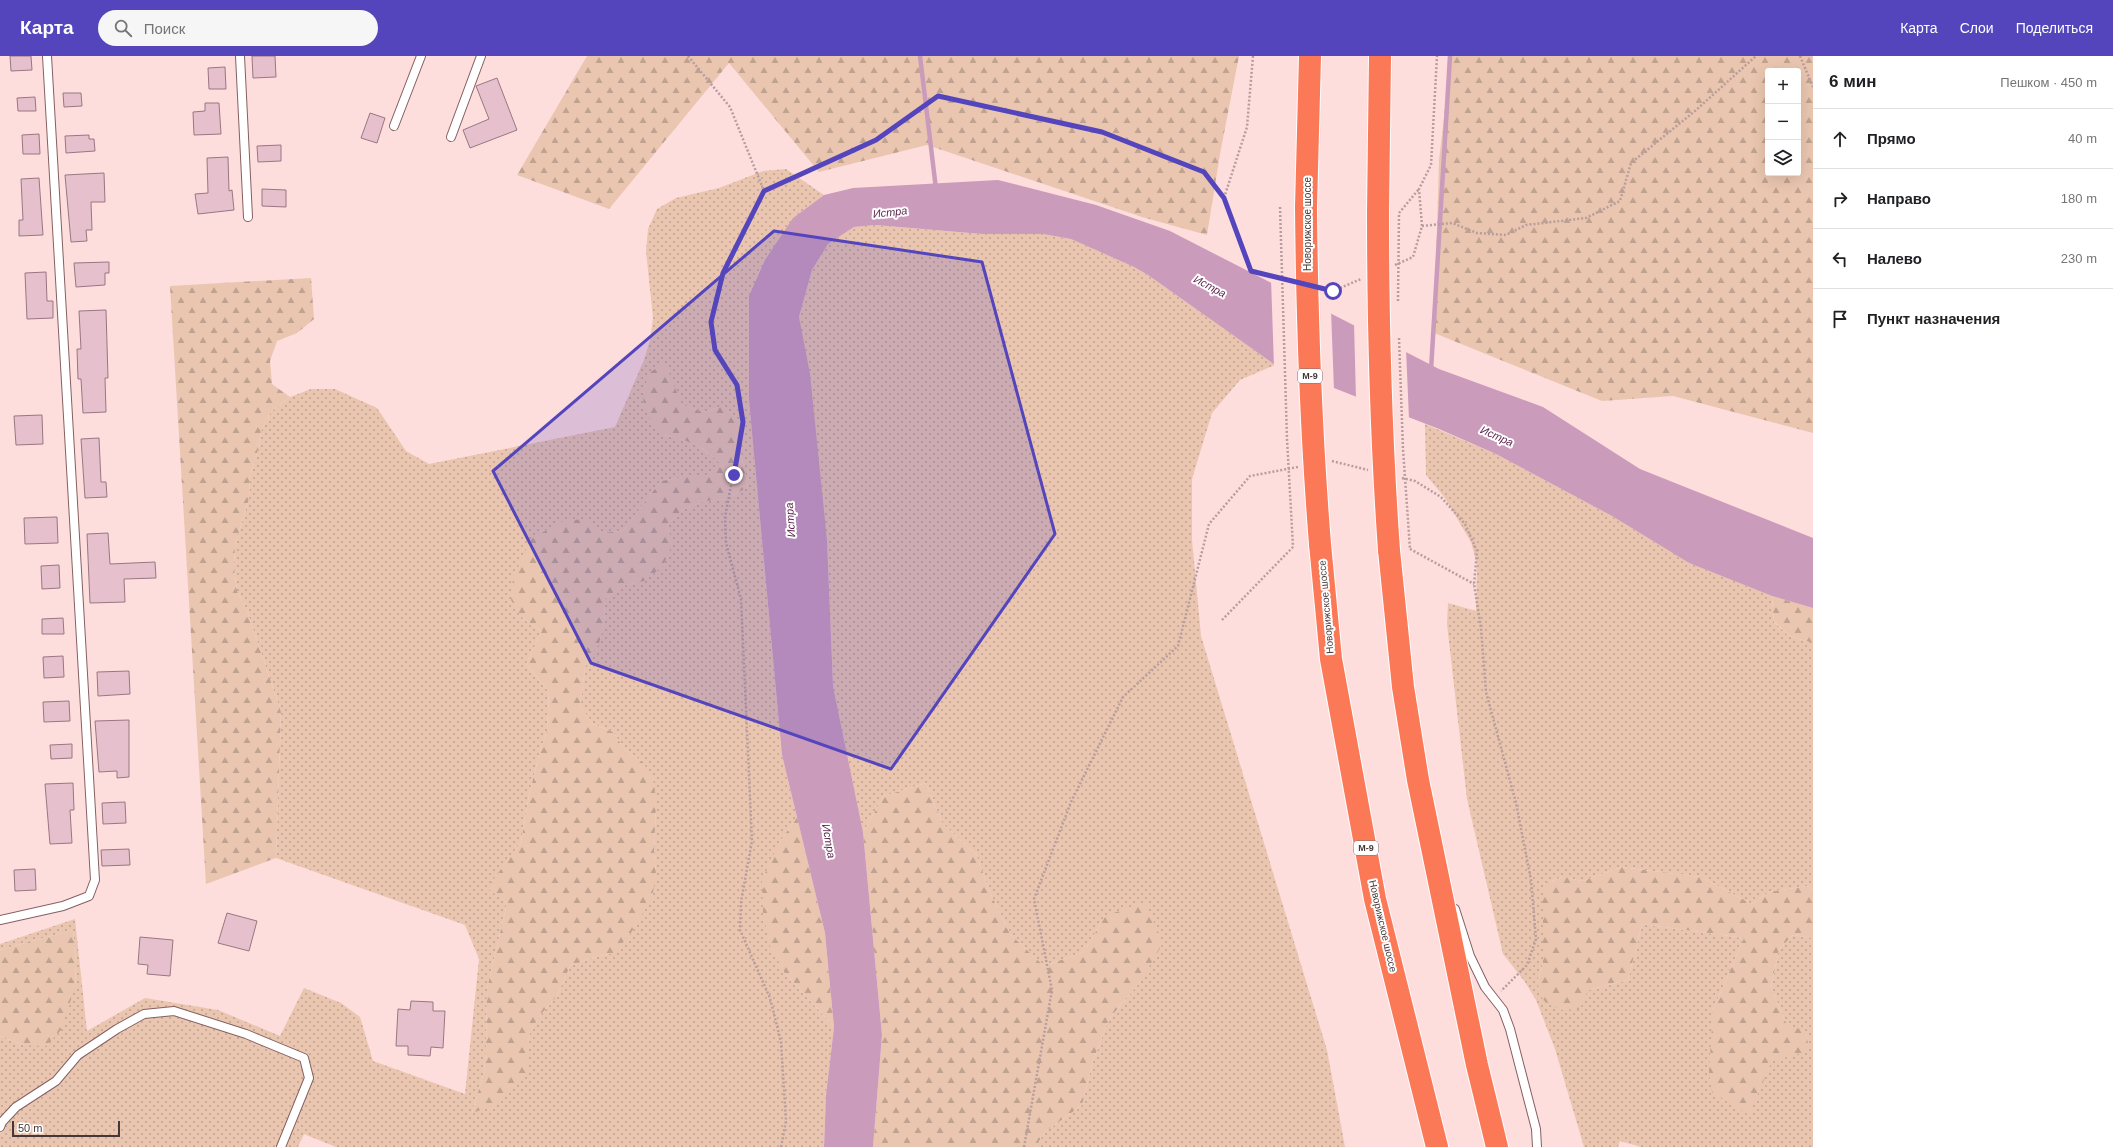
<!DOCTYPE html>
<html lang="ru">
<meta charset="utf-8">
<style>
:root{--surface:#fff;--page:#f6f6f6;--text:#202124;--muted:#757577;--line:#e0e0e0;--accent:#5445bc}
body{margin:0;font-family:Helvetica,sans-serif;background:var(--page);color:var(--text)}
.controls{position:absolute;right:12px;top:12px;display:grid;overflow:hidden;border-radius:4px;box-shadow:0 4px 16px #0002}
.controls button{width:36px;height:36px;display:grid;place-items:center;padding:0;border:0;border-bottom:1px solid var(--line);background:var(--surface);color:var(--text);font:20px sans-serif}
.scale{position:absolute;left:12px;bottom:10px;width:108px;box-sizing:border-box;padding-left:4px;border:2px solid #473738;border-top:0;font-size:11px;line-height:14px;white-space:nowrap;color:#473738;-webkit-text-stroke:3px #fff;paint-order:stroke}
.stop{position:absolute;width:12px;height:12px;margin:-9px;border:3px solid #5445bc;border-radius:50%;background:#fff}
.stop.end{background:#5445bc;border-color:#fff;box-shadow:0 1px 4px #0008}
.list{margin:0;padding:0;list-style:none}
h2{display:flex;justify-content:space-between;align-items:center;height:52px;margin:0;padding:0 16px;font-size:17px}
h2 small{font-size:13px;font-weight:400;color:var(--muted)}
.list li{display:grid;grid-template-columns:26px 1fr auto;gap:12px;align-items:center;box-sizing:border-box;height:60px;padding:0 16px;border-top:1px solid var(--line)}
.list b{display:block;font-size:15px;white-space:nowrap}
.list em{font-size:13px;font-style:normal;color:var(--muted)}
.icon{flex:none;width:22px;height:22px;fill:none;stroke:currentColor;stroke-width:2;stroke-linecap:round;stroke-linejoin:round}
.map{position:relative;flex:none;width:1813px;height:1091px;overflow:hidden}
header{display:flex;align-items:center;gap:24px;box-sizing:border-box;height:56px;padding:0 20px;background:var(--accent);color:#fff}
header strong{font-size:19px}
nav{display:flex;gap:22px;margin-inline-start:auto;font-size:14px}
.search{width:280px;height:36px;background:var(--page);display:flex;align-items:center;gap:10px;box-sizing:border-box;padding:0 14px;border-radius:22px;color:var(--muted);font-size:15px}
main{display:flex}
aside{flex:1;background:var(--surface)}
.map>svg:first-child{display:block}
</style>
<header>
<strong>Карта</strong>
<div class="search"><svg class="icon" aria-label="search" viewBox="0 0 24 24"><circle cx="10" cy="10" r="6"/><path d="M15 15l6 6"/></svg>Поиск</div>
<nav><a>Карта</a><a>Слои</a><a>Поделиться</a></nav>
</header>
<main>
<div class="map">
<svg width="1813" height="1091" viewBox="0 0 1813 1091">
<defs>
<pattern id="grass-dots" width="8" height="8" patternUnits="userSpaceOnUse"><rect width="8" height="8" fill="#eac6b0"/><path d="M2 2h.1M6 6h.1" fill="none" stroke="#bfa290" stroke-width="1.8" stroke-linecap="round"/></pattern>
<pattern id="forest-firs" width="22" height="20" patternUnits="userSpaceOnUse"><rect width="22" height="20" fill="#eac6b0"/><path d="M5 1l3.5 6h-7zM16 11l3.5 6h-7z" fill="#bfa290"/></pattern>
</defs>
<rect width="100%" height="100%" fill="#fedddd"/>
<path fill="url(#grass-dots)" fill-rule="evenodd" d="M 786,113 L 824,139 L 793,162 L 749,344 L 782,699 L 797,761 L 779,787 L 784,916 L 834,971 L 826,1039 L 824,1091 L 336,1091 L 304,1078 L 298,1091 L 0,1091 L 0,980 L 24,989 L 75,931 L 76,909 L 73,874 L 0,894 L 0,888 L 75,863 L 87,975 L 145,942 L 218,954 L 280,980 L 304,932 L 341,947 L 360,961 L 373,1005 L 465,1038 L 479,903 L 465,869 L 276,802 L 281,656 L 247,555 L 237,535 L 234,512 L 235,489 L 249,443 L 250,420 L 257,398 L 261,375 L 271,356 L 290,341 L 311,333 L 335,333 L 377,352 L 406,395 L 429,408 L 615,371 L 644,304 L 650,284 L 653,262 L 646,195 L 648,173 L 657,153 L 676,142 L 719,132 L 763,115 ZM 682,349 L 703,356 L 723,350 L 739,365 L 739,388 L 748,431 L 727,443 L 705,445 L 684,453 L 667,468 L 672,489 L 644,525 L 622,530 L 605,543 L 604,566 L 599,588 L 586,605 L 580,650 L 593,668 L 613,676 L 625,694 L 643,706 L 656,749 L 654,795 L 656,818 L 613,897 L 591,902 L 570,910 L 557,940 L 542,957 L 530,975 L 526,1018 L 510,1033 L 472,1057 L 484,1016 L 486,995 L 487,933 L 507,847 L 488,832 L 521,786 L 529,739 L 540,695 L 547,675 L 549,636 L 526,608 L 542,575 L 523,563 L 584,464 L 601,477 L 623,475 L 661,425 L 683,421 L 705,421 L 720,407 C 699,388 689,384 662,379 Z
M 875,169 L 982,178 L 1043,178 L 1071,183 L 1134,211 L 1148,219 L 1275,309 L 1240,324 L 1212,357 L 1192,423 L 1192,484 L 1201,580 L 1327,994 L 1345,1091 L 1035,1091 L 1045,1076 L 1082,1049 L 1093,1005 L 1109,963 L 1140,926 L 1105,860 L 1084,896 L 1044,910 L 1011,879 L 991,839 L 976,798 L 942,767 L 926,727 L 884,740 L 863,776 L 833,630 L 827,484 L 799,261 L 812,214 L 828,188 L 854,171 Z
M 1425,368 L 1496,398 L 1612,460 L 1689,507 L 1772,540 L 1774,566 L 1789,580 L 1813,587 L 1813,834 L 1808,830 L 1769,836 L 1752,848 L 1701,821 L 1621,811 L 1583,825 L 1563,821 L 1543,828 L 1543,908 L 1537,926 L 1588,934 L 1628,924 L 1642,868 L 1744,882 L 1713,954 L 1787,969 L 1771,931 L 1779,893 L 1793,879 L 1813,882 L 1813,1091 L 1641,1091 L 1620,1085 L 1618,1091 L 1584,1091 L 1555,993 L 1536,944 L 1525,926 L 1503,898 L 1467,743 L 1447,568 L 1448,547 L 1476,555 L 1477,508 L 1471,486 L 1445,442 L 1426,419 Z"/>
<path fill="url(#forest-firs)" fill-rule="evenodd" d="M 587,0 L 1239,0 L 1220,98 L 1207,179 L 1142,161 L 927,89 L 819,116 L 729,7 L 609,153 L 517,119 Z
M 1451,0 L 1813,0 L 1813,377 L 1673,340 L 1602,345 L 1434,277 L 1439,104 ZM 1768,15 L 1798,15 L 1798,117 L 1768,117 Z
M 311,222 L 314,263 L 297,277 L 277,285 L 270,305 L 272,328 L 290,341 L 271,356 L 261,375 L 257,398 L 250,420 L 249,443 L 235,489 L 234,512 L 237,535 L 247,555 L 281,656 L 276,802 L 206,828 L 170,230 Z
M 665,307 L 682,349 L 703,356 L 723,350 L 739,365 L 739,388 L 748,431 L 727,443 L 705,445 L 684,453 L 667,468 L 672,489 L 663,510 L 644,525 L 622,530 L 605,543 L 604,566 L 599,588 L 586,606 L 580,650 L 593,668 L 613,676 L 625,694 L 643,706 L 654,727 L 656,749 L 654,795 L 656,818 L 652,842 L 629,880 L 613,897 L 591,902 L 570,910 L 557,940 L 542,957 L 530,975 L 527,1018 L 495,1049 L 472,1057 L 484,1016 L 486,995 L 487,933 L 507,847 L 487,832 L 521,786 L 529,739 L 540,695 L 547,675 L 549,636 L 526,608 L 542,575 L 523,563 L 511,544 L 513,522 L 531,483 L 563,465 L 584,463 L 601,477 L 623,475 L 661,425 L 683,421 L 705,421 L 719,407 C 703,389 685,383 662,379 C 642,355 640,347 647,318 Z
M 1772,540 L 1813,552 L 1813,587 L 1789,580 L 1774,565 Z
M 926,727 L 942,767 L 976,798 L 991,839 L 1011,879 L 1044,910 L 1084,896 L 1105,860 L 1145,846 L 1163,887 L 1140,926 L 1109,963 L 1093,1005 L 1082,1049 L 1045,1076 L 1035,1091 L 873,1091 L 882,979 L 863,776 L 884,740 Z
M 797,761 L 825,877 L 834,971 L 784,916 L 770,890 L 763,856 L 762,824 L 779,787 Z
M 1621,811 L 1701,821 L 1752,848 L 1769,836 L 1808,830 L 1813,834 L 1813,882 L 1793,879 L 1779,893 L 1771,931 L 1787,969 L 1806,975 L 1809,995 L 1772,1005 L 1749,1059 L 1712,1036 L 1709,1016 L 1713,954 L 1744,882 L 1642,868 L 1628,924 L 1588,934 L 1580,953 L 1560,954 L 1543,944 L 1537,926 L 1543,908 L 1543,828 L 1563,821 L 1583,825 Z
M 73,874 L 76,909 L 75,931 L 61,974 L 46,990 L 24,989 L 0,980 L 0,894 Z"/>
<path fill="#cb9bbb" d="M 998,124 L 1096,149 L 1170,175 L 1439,313 L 1543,351 L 1640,413 L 1813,482 L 1813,552 L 1772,540 L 1689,507 L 1612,460 L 1496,398 L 1439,373 L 1275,309 L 1148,219 L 1134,211 L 1071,183 L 1043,178 L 982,178 L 875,169 L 854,171 L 828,188 L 812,214 L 799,261 L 810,318 L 827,484 L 833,630 L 863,776 L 882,979 L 873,1091 L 824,1091 L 826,1039 L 834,971 L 825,877 L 782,699 L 749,344 L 749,240 L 765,204 L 793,162 L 824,139 L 853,132 Z"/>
<path fill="#fedddd" d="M 1271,223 L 1331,254 L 1334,334 L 1274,311 Z
M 1354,266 L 1406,293 L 1409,363 L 1356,343 Z"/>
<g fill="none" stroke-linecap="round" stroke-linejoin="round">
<path stroke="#cb9bbb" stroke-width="4.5" d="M 920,0 L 936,133
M 1431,314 L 1450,0"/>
</g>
<path fill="#e6c0cc" stroke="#997782" d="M 10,0 L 31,0 L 32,14 L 11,15 Z
M 252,0 L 275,0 L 276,21 L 253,22 Z
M 225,11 L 226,33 L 209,33 L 208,12 Z
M 497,22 L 517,74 L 470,92 L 463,74 L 489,63 L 476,30 Z
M 63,37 L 81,37 L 82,50 L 64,51 Z
M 35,41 L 36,55 L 18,55 L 17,42 Z
M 205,47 L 219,47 L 221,78 L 194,79 L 193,56 L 205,55 Z
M 370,57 L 385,62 L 377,87 L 361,82 Z
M 39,78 L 40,98 L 23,98 L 22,79 Z
M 89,79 L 89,83 L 94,83 L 95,95 L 66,97 L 65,80 Z
M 281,89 L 281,105 L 258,106 L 257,90 Z
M 228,101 L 229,135 L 232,134 L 234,154 L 198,158 L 195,138 L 208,137 L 207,102 Z
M 104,117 L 105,146 L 91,146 L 92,174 L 86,174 L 87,185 L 71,186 L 65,119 Z
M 39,122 L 43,179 L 19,180 L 19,164 L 23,164 L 21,123 Z
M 262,133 L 286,134 L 286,151 L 262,150 Z
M 109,206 L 109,217 L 105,217 L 105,229 L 76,231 L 74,207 Z
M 46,216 L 47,245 L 53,245 L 53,262 L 27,263 L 25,217 Z
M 106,254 L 108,322 L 105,322 L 106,356 L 83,357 L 81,323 L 78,323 L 77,293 L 81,293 L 79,255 Z
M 42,359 L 43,388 L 16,389 L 14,360 Z
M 99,382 L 101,426 L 106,426 L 107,441 L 85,442 L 81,383 Z
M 57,461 L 58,487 L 25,488 L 24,462 Z
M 108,477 L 110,508 L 155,506 L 156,522 L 124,523 L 125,546 L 90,547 L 87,478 Z
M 59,509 L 60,532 L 42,533 L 41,510 Z
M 63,562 L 64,578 L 42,578 L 42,563 Z
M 63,600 L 64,621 L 44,622 L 43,601 Z
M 129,615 L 130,638 L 98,640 L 97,616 Z
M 69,645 L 70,665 L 44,666 L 43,646 Z
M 129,664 L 129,721 L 117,722 L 117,715 L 99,716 L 95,665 Z
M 72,688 L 72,702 L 51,703 L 50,689 Z
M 73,727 L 74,754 L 70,754 L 72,787 L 50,788 L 45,728 Z
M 125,746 L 126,767 L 103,768 L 102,747 Z
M 129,793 L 130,809 L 102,810 L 101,794 Z
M 35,813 L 36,834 L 15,835 L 14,814 Z
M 227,857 L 257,865 L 249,895 L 218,887 Z
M 140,881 L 173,884 L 170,920 L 147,918 L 148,909 L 138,908 Z
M 411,945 L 433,946 L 433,955 L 445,955 L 443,992 L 431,991 L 430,1000 L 408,999 L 408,990 L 396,990 L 398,953 L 410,954 Z"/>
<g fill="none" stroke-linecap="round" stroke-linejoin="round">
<defs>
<path id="lane" d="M 240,0 L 248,161
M 394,70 L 421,0
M 451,81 L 481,0
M 1455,853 L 1470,900 L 1485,931 L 1503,954 L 1510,973 L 1536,1073 L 1537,1091
M 0,864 L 63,850 L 89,840 L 95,824 L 47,0
M 0,1071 L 2,1066 L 16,1051 L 56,1025 L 78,999 L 117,973 L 144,958 L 174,955 L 246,978 L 304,1002 L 309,1022 L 281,1091"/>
<path id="highway" d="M 1306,151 L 1310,0
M 1378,157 L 1380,0
M 1320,488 L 1331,603 L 1375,843 L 1437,1091
M 1389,494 L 1403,631 L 1418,724 L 1477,1009 L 1497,1091"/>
</defs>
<use href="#lane" stroke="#846062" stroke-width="10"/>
<use href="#highway" stroke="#fff" stroke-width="24"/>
<path stroke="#b89d9e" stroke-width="2.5" stroke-dasharray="2 2" stroke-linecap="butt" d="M 688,0 L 730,51 L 764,135
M 1800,0 L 1813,31
M 1224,142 L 1247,71 L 1253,0
M 1399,157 L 1419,133
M 1422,170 L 1452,167 L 1477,177 L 1506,179 L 1526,169 L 1586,162 L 1620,145 L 1631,107 L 1695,55 L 1756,0
M 1395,209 L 1413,201 L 1422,170 L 1419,133 L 1431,109 L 1437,0
M 1325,233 L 1333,235 L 1361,223
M 1332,405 L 1368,414
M 1402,422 L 1415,425 L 1441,441 L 1465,468 L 1477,495 L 1474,528 L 1481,572 L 1486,636 L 1516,747 L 1531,824 L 1536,883 L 1527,909 L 1501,935
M 1410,493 L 1474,528
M 1222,564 L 1293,491
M 781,1091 L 786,1065 L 781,986 L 770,942 L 740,874 L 741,846 L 752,785 L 741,543 L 726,487 L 725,461 L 743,366 L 737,329 L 715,294 L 711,266 L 723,217 L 764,135 L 875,84 L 938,39 L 1102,76 L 1204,116 L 1224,143 L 1251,215 L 1290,225
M 1024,1091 L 1052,934 L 1034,843 L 1071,746 L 1123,641 L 1178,590 L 1209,468 L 1250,420 L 1298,411"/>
<use href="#lane" stroke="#fff" stroke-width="8"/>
<use href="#highway" stroke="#fc7958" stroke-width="22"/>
<defs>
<path id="highway-bridge" d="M 1306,151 C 1307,264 1311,376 1320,488
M 1378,157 C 1378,270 1381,382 1389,494"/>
</defs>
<use href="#highway-bridge" stroke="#fff" stroke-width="24" stroke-linecap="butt"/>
<path stroke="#b89d9e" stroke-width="2.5" stroke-dasharray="2 2" stroke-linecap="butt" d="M 1280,151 L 1287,383 L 1293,491
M 1398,245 L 1399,157
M 1399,282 L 1403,393 L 1410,493"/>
<use href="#highway-bridge" stroke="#fc7958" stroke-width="22"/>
</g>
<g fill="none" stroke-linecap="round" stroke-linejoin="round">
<path stroke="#5445bc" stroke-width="5" d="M 734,419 L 743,366 L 737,329 L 715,294 L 711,266 L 723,217 L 764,135 L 876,84 L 938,40 L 1102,76 L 1204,116 L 1224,142 L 1251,215 L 1333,235"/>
</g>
<path fill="#5445bc" fill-opacity="0.2" stroke="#5445bc" stroke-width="3" stroke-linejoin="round" d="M 774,175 L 982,206 L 1055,478 L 891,713 L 591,607 L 493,415 Z"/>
<g text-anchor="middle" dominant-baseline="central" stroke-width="4" stroke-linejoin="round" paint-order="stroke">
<g fill="#fff" stroke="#7e7374" stroke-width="1">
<rect x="1298" y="313" width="24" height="14" rx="3"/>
<rect x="1354" y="785" width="24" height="14" rx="3"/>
</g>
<g font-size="9" font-weight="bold" fill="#473738">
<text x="1310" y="320">М-9</text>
<text x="1366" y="792">М-9</text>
</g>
<g font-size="10" fill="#473738" stroke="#fff">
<text transform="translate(1307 168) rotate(-90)">Новорижское шоссе</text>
<text transform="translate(1326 551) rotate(-95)">Новорижское шоссе</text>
<text transform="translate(1383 870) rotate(77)">Новорижское шоссе</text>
</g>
<g font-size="11" font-style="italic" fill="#612651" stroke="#fff">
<text transform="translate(890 156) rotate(-6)">Истра</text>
<text transform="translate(1210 230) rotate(28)">Истра</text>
<text transform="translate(1497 380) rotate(24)">Истра</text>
<text transform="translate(790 464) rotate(-94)">Истра</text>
<text transform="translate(829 785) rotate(80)">Истра</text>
</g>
</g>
</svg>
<div class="controls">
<button>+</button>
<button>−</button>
<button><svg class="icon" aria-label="layers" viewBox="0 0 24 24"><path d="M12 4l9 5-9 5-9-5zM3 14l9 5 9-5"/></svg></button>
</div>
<div class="scale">50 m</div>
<div class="stop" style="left:1333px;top:235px"></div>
<div class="stop end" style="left:734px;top:419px"></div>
</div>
<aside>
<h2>6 мин<small>Пешком · 450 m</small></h2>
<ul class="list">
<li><svg class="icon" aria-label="ahead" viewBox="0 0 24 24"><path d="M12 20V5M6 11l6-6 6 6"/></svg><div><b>Прямо</b></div><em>40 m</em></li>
<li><svg class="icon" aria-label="right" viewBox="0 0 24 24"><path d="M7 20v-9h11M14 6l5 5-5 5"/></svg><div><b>Направо</b></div><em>180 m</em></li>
<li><svg class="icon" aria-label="left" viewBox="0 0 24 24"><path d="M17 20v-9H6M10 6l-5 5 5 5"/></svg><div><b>Налево</b></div><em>230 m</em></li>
<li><svg class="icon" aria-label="arrive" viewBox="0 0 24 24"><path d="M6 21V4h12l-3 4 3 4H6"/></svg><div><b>Пункт назначения</b></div></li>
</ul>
</aside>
</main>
